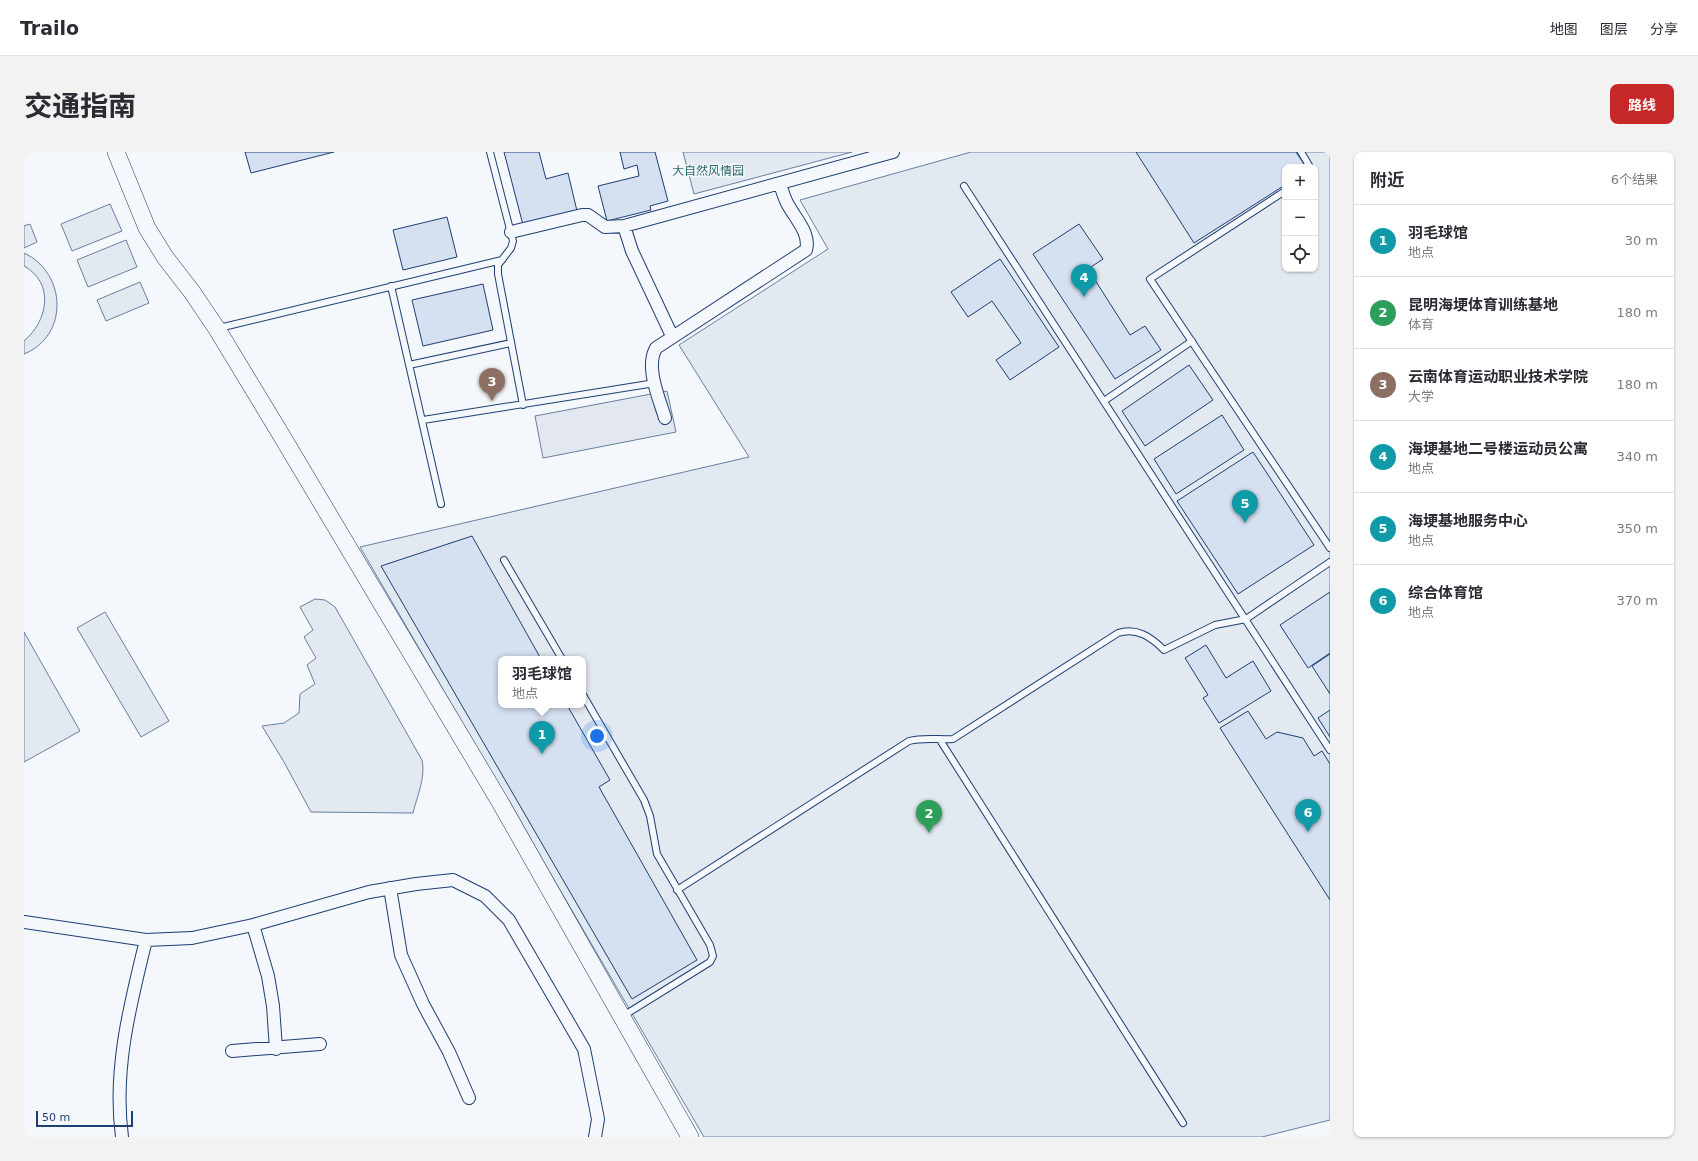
<!DOCTYPE html>
<html lang="zh">
<meta charset="utf-8">
<style>
:root{--surface:#fff;--page:#f2f2f3;--text:#2b2b33;--muted:#7c7c81;--line:#e1e1e2;--accent:#c62828}
body{margin:0;font-family:"DejaVu Sans","Noto Sans SC",sans-serif;background:var(--page);color:var(--text)}
.controls{position:absolute;right:12px;top:12px;display:grid;overflow:hidden;border-radius:8px;box-shadow:0 1px 3px #0004}
.controls button{width:36px;height:36px;display:grid;place-items:center;padding:0;border:0;border-bottom:1px solid var(--line);background:var(--surface);color:var(--text);font:20px sans-serif}
.scale{position:absolute;left:12px;bottom:10px;width:97px;box-sizing:border-box;padding-left:4px;border:2px solid #1d3f73;border-top:0;font-size:11px;line-height:14px;white-space:nowrap;color:#1d3f73;-webkit-text-stroke:3px #f4f7fb;paint-order:stroke}
.you{position:absolute;left:573px;top:584px;width:14px;height:14px;margin:-10px;border:3px solid #fff;border-radius:50%;background:#1a73e8;box-shadow:0 0 0 6px #1a73e833}
.badge{display:grid;place-items:center;width:26px;height:26px;border-radius:50%;background:var(--accent);color:#fff;font-size:13px;font-weight:700}
.pin{position:absolute;translate:-50% -33px;filter:drop-shadow(0 1px 2px #0008)}
.pin::after{content:'';position:absolute;top:21px;width:14px;height:12px;background:inherit;clip-path:polygon(0 0,100% 0,50% 100%)}
.popup{position:absolute;left:474px;top:504px;width:88px;height:52px;box-sizing:border-box;display:grid;place-content:center;border-radius:8px;background:var(--surface);filter:drop-shadow(0 1px 3px #0005);font-size:13px;white-space:nowrap;color:var(--muted)}
.popup b{font-size:15px;color:var(--text)}
.popup::after{content:'';position:absolute;left:50%;top:100%;margin-left:-8px;border:8px solid transparent;border-top-color:var(--surface)}
.list{margin:0;padding:0;list-style:none}
h2{display:flex;justify-content:space-between;align-items:center;height:52px;margin:0;padding:0 16px;font-size:17px}
h2 small{font-size:13px;font-weight:400;color:var(--muted)}
.list li{display:grid;grid-template-columns:26px 1fr auto;gap:12px;align-items:center;box-sizing:border-box;height:72px;padding:0 16px;border-top:1px solid var(--line)}
.list b{display:block;font-size:15px;white-space:nowrap}
.list p{margin:0;font-size:13px;white-space:nowrap;color:var(--muted)}
.list em{font-size:13px;font-style:normal;color:var(--muted)}
.icon{flex:none;width:22px;height:22px;fill:none;stroke:currentColor;stroke-width:2;stroke-linecap:round;stroke-linejoin:round}
.map{position:relative;flex:none;width:1306px;height:985px;overflow:hidden;border-radius:8px}
header{display:flex;align-items:center;gap:24px;box-sizing:border-box;height:56px;padding:0 20px;background:var(--surface);border-bottom:1px solid var(--line)}
header strong{font-size:19px}
nav{display:flex;gap:22px;margin-inline-start:auto;font-size:14px}
.intro{display:flex;align-items:center;justify-content:space-between;box-sizing:border-box;height:96px;padding:0 24px}
h1{margin:0;font-size:28px}
.button{padding:10px 18px;border-radius:8px;background:var(--accent);color:#fff;font-size:14px;font-weight:700}
main{display:flex;gap:24px;padding:0 24px}
aside{flex:1;background:var(--surface);border-radius:8px;box-shadow:0 1px 3px #0004}
.map>svg:first-child{display:block}
</style>
<header>
<strong>Trailo</strong>
<nav><a>地图</a><a>图层</a><a>分享</a></nav>
</header>
<div class="intro"><h1>交通指南</h1><a class="button">路线</a></div>
<main>
<div class="map">
<svg width="1306" height="985" viewBox="0 0 1306 985">
<rect width="100%" height="100%" fill="#f4f7fb"/>
<path fill="#e3e9f0" stroke="#687fa3" fill-rule="evenodd" d="M 659,0 L 828,0 L 670,42 Z
M 947,0 L 1306,0 L 1306,968 L 1238,985 L 680,985 L 336,395 L 725,305 L 655,193 L 804,97 L 776,48 ZM 1261,15 L 1291,15 L 1291,117 L 1261,117 ZM 477,507 L 559,507 L 559,553 L 477,553 Z
M 86,52 L 98,79 L 48,99 L 37,72 Z
M 6,72 L 13,90 L 0,96 L 0,74 Z
M 102,88 L 113,115 L 64,135 L 53,108 Z
M 0,101 C 43,121 45,184 0,202 L 0,189 C 24,169 31,131 0,114 Z
M 116,130 L 125,151 L 82,169 L 73,148 Z
M 291,447 L 301,448 L 311,455 L 398,608 C 402,625 393,644 389,661 L 287,660 L 260,610 L 238,574 L 260,571 L 275,561 L 276,542 L 291,532 L 283,513 L 292,506 L 280,485 L 289,478 L 276,455 Z
M 81,460 L 145,569 L 117,585 L 53,476 Z
M 0,480 L 56,579 L 0,610 Z"/>
<path fill="#e3e8f0" stroke="#687fa3" d="M 643,239 L 652,280 L 519,306 L 511,264 Z"/>
<path fill="#d5e0f0" stroke="#1d3f73" d="M 221,0 L 310,0 L 227,21 Z
M 480,0 L 515,0 L 522,27 L 544,21 L 553,59 L 499,73 Z
M 596,0 L 631,0 L 644,49 L 626,54 L 627,58 L 583,69 L 574,34 L 615,24 L 613,13 L 600,17 Z
M 1112,0 L 1272,0 L 1282,15 L 1261,15 L 1261,33 L 1170,91 Z
M 423,65 L 433,105 L 379,118 L 369,78 Z
M 1055,72 L 1079,107 L 1064,117 L 1106,183 L 1121,174 L 1137,198 L 1091,227 L 1009,102 Z
M 976,107 L 1035,195 L 986,228 L 972,208 L 997,191 L 968,149 L 944,165 L 927,140 Z
M 459,132 L 469,178 L 399,194 L 388,148 Z
M 1165,213 L 1189,248 L 1121,294 L 1098,259 Z
M 1198,263 L 1220,298 L 1152,342 L 1130,307 Z
M 1229,300 L 1290,393 L 1214,442 L 1153,349 Z
M 448,384 L 517,507 L 477,507 L 477,553 L 543,553 L 586,628 L 575,635 L 673,808 L 608,847 L 357,414 Z
M 1306,440 L 1306,501 L 1284,516 L 1256,473 Z
M 1182,493 L 1202,526 L 1229,509 L 1247,539 L 1195,571 L 1179,546 L 1184,543 L 1161,506 Z
M 1306,502 L 1306,542 L 1288,514 Z
M 1306,558 L 1306,585 L 1294,566 Z
M 1224,559 L 1242,587 L 1253,580 L 1279,586 L 1290,604 L 1298,599 L 1306,612 L 1306,748 L 1196,576 Z"/>
<g fill="none" stroke-linecap="round" stroke-linejoin="round">
<defs>
<path id="lane" d="M 466,0 L 489,89 L 487,96 L 474,113 L 474,122 L 499,253
M 1277,0 L 1286,15
M 940,34 L 1306,598
M 1261,39 L 1126,127 L 1306,396
M 367,134 L 417,352
M 195,176 L 478,108
M 385,213 L 487,191
M 1080,249 L 1168,189
M 399,268 L 631,231
M 480,408 L 538,507
M 559,543 L 620,648 L 626,664 L 633,702 L 686,793 L 689,804 L 686,810 L 599,864
M 916,588 L 1159,971
M 653,738 L 885,589 C 900,585 914,588 929,587 L 1094,481 C 1113,475 1127,485 1140,498 L 1191,473 L 1222,467 L 1306,410"/>
<path id="street" d="M 600,74 L 608,99 L 648,184
M 487,80 L 558,63 L 564,63 L 581,75 L 600,74 L 869,0
M 641,266 C 635,246 621,215 632,196 L 782,98 C 787,81 770,65 763,51 C 760,45 758,38 756,32
M 366,736 L 377,803 L 399,852 L 425,900 L 445,946
M 0,770 L 122,788
M 229,773 L 244,824 L 249,854 L 252,897
M 208,899 L 296,892
M 98,985 C 89,918 106,853 122,788 L 168,786 L 229,773 L 345,740 L 392,732 L 429,728 L 461,744 L 485,768 L 560,897 L 574,967 L 571,985"/>
<path id="secondary" d="M 92,0 L 123,76 L 141,105 L 168,140 L 193,177 L 256,281 L 476,650 L 666,985"/>
</defs>
<use href="#lane" stroke="#1d3f73" stroke-width="8"/>
<use href="#street" stroke="#1d3f73" stroke-width="14"/>
<use href="#secondary" stroke="#1d3f73" stroke-width="18"/>
<use href="#lane" stroke="#f4f7fb" stroke-width="6"/>
<use href="#street" stroke="#f4f7fb" stroke-width="12"/>
<use href="#secondary" stroke="#f4f7fb" stroke-width="17"/>
</g>
<g text-anchor="middle" dominant-baseline="central" stroke-width="3" stroke-linejoin="round" paint-order="stroke">
<g font-size="12" fill="#2c6c60" stroke="#f4f7fb">
<text x="684" y="19">大自然风情园</text>
</g>
</g>
</svg>
<div class="controls">
<button>+</button>
<button>−</button>
<button><svg class="icon" aria-label="locate" viewBox="0 0 24 24"><circle cx="12" cy="12" r="6"/><path d="M12 2v4M12 18v4M2 12h4M18 12h4"/></svg></button>
</div>
<div class="scale">50 m</div>
<div class="you"></div>
<div class="pin badge" style="left:518px;top:602px;background:#0f9aa8">1</div>
<div class="popup"><b>羽毛球馆</b>地点</div>
<div class="pin badge" style="left:905px;top:681px;background:#2e9e5b">2</div>
<div class="pin badge" style="left:468px;top:249px;background:#8d6e63">3</div>
<div class="pin badge" style="left:1060px;top:145px;background:#0f9aa8">4</div>
<div class="pin badge" style="left:1221px;top:371px;background:#0f9aa8">5</div>
<div class="pin badge" style="left:1284px;top:680px;background:#0f9aa8">6</div>
</div>
<aside>
<h2>附近<small>6个结果</small></h2>
<ul class="list">
<li><span class="badge" style="background:#0f9aa8">1</span><div><b>羽毛球馆</b><p>地点</p></div><em>30 m</em></li>
<li><span class="badge" style="background:#2e9e5b">2</span><div><b>昆明海埂体育训练基地</b><p>体育</p></div><em>180 m</em></li>
<li><span class="badge" style="background:#8d6e63">3</span><div><b>云南体育运动职业技术学院</b><p>大学</p></div><em>180 m</em></li>
<li><span class="badge" style="background:#0f9aa8">4</span><div><b>海埂基地二号楼运动员公寓</b><p>地点</p></div><em>340 m</em></li>
<li><span class="badge" style="background:#0f9aa8">5</span><div><b>海埂基地服务中心</b><p>地点</p></div><em>350 m</em></li>
<li><span class="badge" style="background:#0f9aa8">6</span><div><b>综合体育馆</b><p>地点</p></div><em>370 m</em></li>
</ul>
</aside>
</main>
